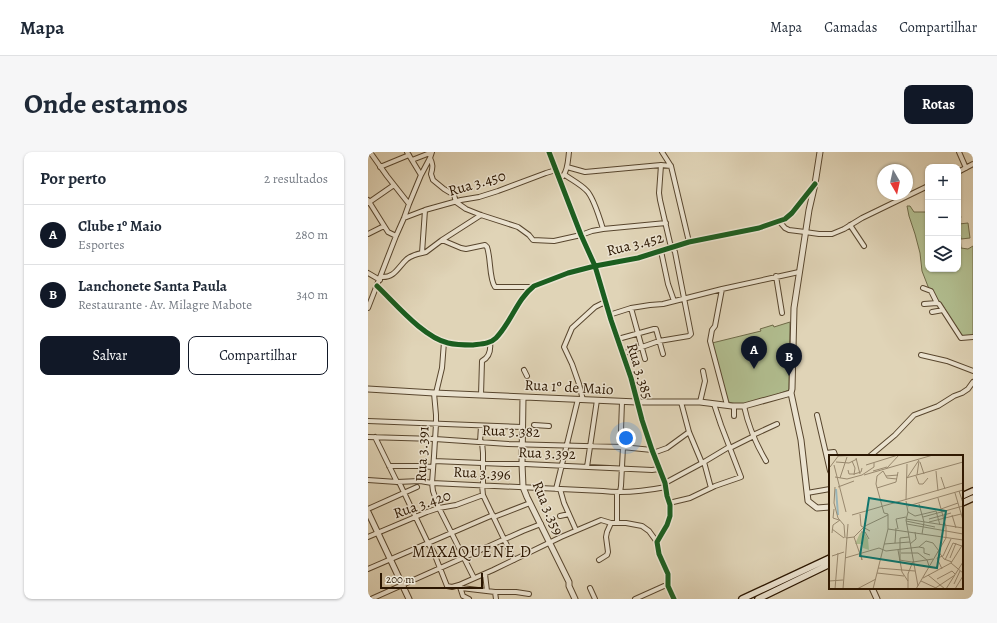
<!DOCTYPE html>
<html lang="pt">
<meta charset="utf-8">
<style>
:root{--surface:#fff;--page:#f6f6f7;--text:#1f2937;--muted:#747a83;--line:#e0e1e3;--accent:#111827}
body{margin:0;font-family:Alegreya,serif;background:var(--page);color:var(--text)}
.controls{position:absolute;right:12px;top:12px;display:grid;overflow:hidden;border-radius:8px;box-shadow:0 1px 3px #0004}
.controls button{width:36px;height:36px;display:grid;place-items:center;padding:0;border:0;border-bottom:1px solid var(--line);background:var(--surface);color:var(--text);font:20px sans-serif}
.compass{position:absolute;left:509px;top:12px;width:36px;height:36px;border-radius:50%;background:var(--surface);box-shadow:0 1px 3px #0004;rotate:171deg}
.scale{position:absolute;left:12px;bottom:10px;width:103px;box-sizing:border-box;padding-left:4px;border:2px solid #2b1601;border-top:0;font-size:11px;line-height:14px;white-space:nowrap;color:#2b1601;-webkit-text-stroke:3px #ebe3d0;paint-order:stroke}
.you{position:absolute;left:258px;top:286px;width:14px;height:14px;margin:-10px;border:3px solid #fff;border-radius:50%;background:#1a73e8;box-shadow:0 0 0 6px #1a73e833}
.badge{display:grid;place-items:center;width:26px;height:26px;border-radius:50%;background:var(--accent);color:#fff;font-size:13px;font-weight:700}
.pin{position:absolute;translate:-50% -33px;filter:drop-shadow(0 1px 2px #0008)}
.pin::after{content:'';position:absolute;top:21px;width:14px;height:12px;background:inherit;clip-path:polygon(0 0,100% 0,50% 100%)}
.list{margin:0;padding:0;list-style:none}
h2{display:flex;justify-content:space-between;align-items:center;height:52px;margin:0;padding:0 16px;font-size:17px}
h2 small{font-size:13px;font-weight:400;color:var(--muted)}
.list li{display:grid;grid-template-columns:26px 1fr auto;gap:12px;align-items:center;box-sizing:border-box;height:60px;padding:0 16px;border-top:1px solid var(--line)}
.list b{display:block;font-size:15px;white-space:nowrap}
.list p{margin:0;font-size:13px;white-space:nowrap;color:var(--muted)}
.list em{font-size:13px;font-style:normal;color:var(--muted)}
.actions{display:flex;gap:8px;padding:12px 16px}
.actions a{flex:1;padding:9px 0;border:1px solid var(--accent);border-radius:8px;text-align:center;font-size:14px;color:var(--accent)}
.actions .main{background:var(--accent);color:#fff}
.icon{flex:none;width:22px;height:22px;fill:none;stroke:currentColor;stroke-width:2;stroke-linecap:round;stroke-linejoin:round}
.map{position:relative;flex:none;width:605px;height:447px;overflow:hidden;border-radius:8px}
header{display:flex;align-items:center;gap:24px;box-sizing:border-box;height:56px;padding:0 20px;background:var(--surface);border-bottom:1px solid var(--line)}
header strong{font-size:19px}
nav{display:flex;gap:22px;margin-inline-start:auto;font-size:14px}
.intro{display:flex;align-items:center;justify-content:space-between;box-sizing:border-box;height:96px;padding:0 24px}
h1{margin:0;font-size:28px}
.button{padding:10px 18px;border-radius:8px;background:var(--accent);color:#fff;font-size:14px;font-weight:700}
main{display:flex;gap:24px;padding:0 24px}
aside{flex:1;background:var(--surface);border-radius:8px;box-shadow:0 1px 3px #0004}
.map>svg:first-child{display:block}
</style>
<header>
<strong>Mapa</strong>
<nav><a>Mapa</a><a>Camadas</a><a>Compartilhar</a></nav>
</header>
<div class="intro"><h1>Onde estamos</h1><a class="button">Rotas</a></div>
<main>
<aside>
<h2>Por perto<small>2 resultados</small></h2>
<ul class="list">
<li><span class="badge">A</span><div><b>Clube 1º Maio</b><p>Esportes</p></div><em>280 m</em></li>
<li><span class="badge">B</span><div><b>Lanchonete Santa Paula</b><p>Restaurante · Av. Milagre Mabote</p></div><em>340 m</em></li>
</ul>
<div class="actions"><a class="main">Salvar</a><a>Compartilhar</a></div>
</aside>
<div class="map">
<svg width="605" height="447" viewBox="0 0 605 447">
<rect width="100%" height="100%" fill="#e0d4b7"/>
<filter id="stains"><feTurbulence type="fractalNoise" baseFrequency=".005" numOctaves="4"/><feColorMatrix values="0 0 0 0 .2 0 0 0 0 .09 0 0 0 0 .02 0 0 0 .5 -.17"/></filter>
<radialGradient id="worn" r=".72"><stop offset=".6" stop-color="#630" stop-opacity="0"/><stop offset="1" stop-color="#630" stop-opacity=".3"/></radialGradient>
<path fill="#b1bd8f" stroke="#6e6a48" d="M 539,54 L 542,54 L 546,60 L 560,60 L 560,117 L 590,117 L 590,60 L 593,65 L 590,70 L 591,72 L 600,71 L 602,86 L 593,87 L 591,73 L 593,96 L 600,97 L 605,94 L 605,186 L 592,185 L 561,137 L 554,119 L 552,101 L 547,82 L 541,64 Z
M 422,170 L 421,238 C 406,243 373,258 359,249 L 344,191 L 393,179 L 392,177 L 405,173 L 406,175 Z"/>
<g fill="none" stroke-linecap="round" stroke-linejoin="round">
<defs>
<path id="minor" d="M 2,0 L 19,24 L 41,52
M 39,0 L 53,23
M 181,0 L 213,83 L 227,114 L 243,168 L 263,226 L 274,268 L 284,298 L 297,331 L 299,344 L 302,353 L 302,364 L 299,373 L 296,378 L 289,390 L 291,402 L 300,422 L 300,434 L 306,447
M 294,0 L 303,14 L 321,90
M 591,0 L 598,16
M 62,6 C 65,12 65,15 63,22 L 65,28 L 76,37 L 86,43 L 88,50 L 98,57 L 113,63 L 150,75 L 161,83 L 165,88 L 186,89 L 213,83 L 224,79 L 235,77 L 298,71
M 44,8 L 62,1
M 12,15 L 41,3
M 199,15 L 217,20 L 293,13 L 303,14
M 590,20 L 605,12
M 197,23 C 204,28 212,32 218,38 C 225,44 232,67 235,77
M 195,24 C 200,18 200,8 201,0
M 0,48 L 20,80 L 28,84
M 0,51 L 26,33
M 57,58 L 54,101 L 58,100 L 74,88 L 113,63
M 36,66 L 57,58 L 93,48 L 111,45 L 130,39 L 178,21 L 188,18
M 411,69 L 417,76 L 421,78 L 437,80 L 451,82 L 464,82 L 476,77 L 494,66 L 560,34
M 482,73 L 496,94
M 0,82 L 16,74
M 74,88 L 93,96 L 98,97 L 117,93 L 119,95 C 123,106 121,127 127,135 L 164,135
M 293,99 L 300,132 L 306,149
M 0,121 L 12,128
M 408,124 L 414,161
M 13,125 C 27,126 30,115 39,107 C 43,104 49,102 54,101
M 9,134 C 28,152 55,185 80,191 C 88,193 97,193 105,193 C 113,192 122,192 128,186 C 143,171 149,147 166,134 L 200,121 L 227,114 L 270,106 L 321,90 L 391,76 L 411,69 L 417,67 L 424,61 L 446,33
M 555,136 L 563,139 L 569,151 L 571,152 L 593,186 L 605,185
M 354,137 L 347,174 L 344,178 L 342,189 L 359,253
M 556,152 L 569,151
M 0,156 L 28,84 L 36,66 L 41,52 L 53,23 L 62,6 L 64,0
M 263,156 L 277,207
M 564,160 L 575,158
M 241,163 L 263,156 L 282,153 L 295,152 L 354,137 L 431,120
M 250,187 L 286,177 L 288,177 L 295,202
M 254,202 L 291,189 L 321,184 L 323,182 L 307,100 L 302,91 L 292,48 L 291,41 L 293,13
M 553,203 L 579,209 L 605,219
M 156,218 L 159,224
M 66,241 L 68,263 L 68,272 L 66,304 L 64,331 L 65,339 L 71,356 L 106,426
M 68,241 L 74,216 L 76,190
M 113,243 L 114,209 C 122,205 123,198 122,190
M 215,248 L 211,232 L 204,212 L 196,195 L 204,176 L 227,155 L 237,150
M 313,250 L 321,280 L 334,311
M 332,250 L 337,229 L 335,219
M 366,254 L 366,264
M 376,254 C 380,273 388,292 398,309
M 449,263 L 462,319
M 0,269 L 154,275
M 166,273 L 181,274
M 385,283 L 409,272
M 0,285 L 67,287 L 140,292 L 254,295 L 284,298
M 7,285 L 29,330
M 112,290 L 113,274
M 114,290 L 115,301 L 115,333
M 254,295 L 253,278 L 254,250
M 362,296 L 386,284
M 285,301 L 299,296 L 321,280
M 458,301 L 466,300 L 467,303
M 502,304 L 527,283 L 546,263 L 570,254 L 586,244 L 594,241 L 600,237 L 605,230
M 66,309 L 138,312 L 157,312 L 284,318 L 291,317
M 336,310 L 343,336
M 21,314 L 50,314 L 65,315
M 219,315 L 229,248
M 0,328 L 29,330 L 52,329 L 64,331 L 235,339 C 256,342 277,339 298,335
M 31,330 L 60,391 L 66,401 L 79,434 L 84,435 L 91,433 L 125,418 L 193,385 L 233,368 L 243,371 L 258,371 L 274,374 L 281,379 L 289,390
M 297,331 L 336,310 L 361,295
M 114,333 L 115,343 L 146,408
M 188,337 L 210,247
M 192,337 L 196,351 L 208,378
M 252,340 L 253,334 L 255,295
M 439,341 L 462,337
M 301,351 L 322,346 L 347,334 L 373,325 L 353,273 L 346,252
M 0,357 L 49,335
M 192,364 L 201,362
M 126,365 L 162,351
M 249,371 L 249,340
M 0,385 L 59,360 L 71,356 L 88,353 L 115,343
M 118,395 L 121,403
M 231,408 L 239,403 L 240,400 L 238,385 L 239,380 L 243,371
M 0,417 L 125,363
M 117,422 L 119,439
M 92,435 L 95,444 L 101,447
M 93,436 L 127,440 L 148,440 L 161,442
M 222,436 L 227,447
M 127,440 L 128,447
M 3,447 L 155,379 L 173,372
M 267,447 L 296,434 L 300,434"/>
<path id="tertiary" d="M 452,0 L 447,32 L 441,58 L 426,156 L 424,237 L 423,241 L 433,288 L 440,349 L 449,356 L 462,355
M 0,237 L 66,241 L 113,243 L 269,250 L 332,250 L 364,254 L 376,254 L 423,241
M 155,245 L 154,312 L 155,335 L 159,345 L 201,430 L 201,434 L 207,447
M 0,360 L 41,447
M 504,436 L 509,447"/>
<path id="secondary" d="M 594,344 L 605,339
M 594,351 L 605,346
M 374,447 L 462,406
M 390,447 L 462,412"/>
</defs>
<use href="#minor" stroke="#58462e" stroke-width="6"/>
<use href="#tertiary" stroke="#58462e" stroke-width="7"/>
<use href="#secondary" stroke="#2b1601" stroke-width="8"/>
<use href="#minor" stroke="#ebe3d0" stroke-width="4"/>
<use href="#tertiary" stroke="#ebe3d0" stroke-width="5"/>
<use href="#secondary" stroke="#ebe3d0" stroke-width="5.5"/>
<defs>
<path id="cycleway" d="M 181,0 L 213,83 L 227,114 L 243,168 L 263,226 L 274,268 L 284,298 L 297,331 L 299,344 L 302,353 L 302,364 L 299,373 L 296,378 L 289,390 L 291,402 L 300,422 L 300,434 L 306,447
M 9,134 C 28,152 55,185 80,191 C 88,193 97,193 105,193 C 113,192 122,192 128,186 C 143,171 149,147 166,134 L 200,121 L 227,114 L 270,106 L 321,90 L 391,76 L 411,69 L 417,67 L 424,61 L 447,32"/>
</defs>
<use href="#cycleway" stroke="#ebe3d0" stroke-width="8"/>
<use href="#cycleway" stroke="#1b5e20" stroke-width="5"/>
</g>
<g text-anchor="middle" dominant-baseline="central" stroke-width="3" stroke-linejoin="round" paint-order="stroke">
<g font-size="15" fill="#2b1601" stroke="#ebe3d0">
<text transform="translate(109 31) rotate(-16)">Rua 3.450</text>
<text transform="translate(267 92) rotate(-14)">Rua 3.452</text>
<text transform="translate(272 219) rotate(73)">Rua 3.385</text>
<text transform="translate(201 235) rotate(3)">Rua 1º de Maio</text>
<text transform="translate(143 279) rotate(2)">Rua 3.382</text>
<text transform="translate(179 301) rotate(2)">Rua 3.392</text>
<text transform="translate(54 302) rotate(-87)">Rua 3.391</text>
<text transform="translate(114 321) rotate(3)">Rua 3.396</text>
<text transform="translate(54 352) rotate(-19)">Rua 3.420</text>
<text transform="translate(180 356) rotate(67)">Rua 3.359</text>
</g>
<g font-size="16" letter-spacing="1" fill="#2b1601" stroke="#ebe3d0">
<text x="104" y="400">MAXAQUENE D</text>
</g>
</g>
<g transform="translate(461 303)">
<rect width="134" height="134" fill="#e0d4b7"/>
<path d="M 35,77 L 39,84 L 40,95 L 34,93 L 34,89 L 26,89 L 31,78 Z" fill="#b1bd8f"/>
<path fill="none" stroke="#98b5b9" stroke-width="2" d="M 7,34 L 9,60"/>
<path fill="none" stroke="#98886e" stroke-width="1" d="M 9,1 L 33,0M 27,3 L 31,19M 23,6 L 26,13 L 25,20M 7,7 L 20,8 L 28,4M 91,7 L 95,19M 5,10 L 17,57M 37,10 L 69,0M 1,12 L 10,0M 58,13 L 70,0M 19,15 L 20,19 L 25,19 L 32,17 L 33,13M 44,16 L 58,12M 54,16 L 58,23 L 68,24M 107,16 L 109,36M 35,20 L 104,0M 88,20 L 90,6M 57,21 L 69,20M 87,21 L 90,29 L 94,29 L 99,23M 6,22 L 18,24 L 33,20 L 45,12 L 45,8M 112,22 L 116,34M 11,23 L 18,2M 77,23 L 134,7M 78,23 L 90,5M 6,32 L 5,48 L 9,63 L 15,70 L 16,83M 9,32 L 25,26M 48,33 L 67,27 L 69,17M 130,36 L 134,48M 126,38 L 134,65M 109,43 L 117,72 L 117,83M 77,45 L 78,9M 77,46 L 79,57 L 77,65 L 89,131M 90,49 L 95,67 L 93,79M 79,51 L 134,35M 5,54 L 4,63 L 10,65M 112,54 L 129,48M 79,57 L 86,61 L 107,56 L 111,70M 31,59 L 32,71 L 41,76M 23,60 L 134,28M 123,60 L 127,73M 94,62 L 134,51M 77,64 L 134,73M 100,64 L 122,58M 77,66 L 106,72M 100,67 L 132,59M 78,69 L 134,79M 3,74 L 15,83M 59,74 L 134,85M 69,74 L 67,64 L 77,62M 32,77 L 36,77 L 40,84M 3,78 L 4,70 L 11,65M 25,82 L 33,105 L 32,99M 17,83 L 25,82 L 36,71 L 59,60M 66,88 L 67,73M 55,89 L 81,87M 81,89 L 87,84 L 86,77M 90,92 L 95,93 L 95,98 L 101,100M 69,95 L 73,117 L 79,126M 109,96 L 115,104 L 123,107M 72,98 L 89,98 L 98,105 L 100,111M 3,101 L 15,97M 16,103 L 50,93 L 57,96 L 90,92 L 97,86 L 104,88 L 110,96M 108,103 L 114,101 L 122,84M 108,103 L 113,114M 121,103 L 127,88M 70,105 L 83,107M 71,105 L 71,83 L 80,82M 116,105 L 124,88 L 133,91M 84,107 L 104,104M 122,108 L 134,118M 49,113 L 86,116M 48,118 L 75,121M 99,120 L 116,134M 94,123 L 122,108 L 134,89M 108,124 L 123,116 L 126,119M 0,126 L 14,125M 92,126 L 107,133M 125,129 L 131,116M 6,134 L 9,98M 14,134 L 19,69M 28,134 L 47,124M 44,134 L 59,74 L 59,59 L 55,58 L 47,29 L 48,21 L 54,16M 79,134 L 79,119 L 84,106M 87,134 L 117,83M 105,134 L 126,120M 117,134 L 134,107M 126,134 L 134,121"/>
<path fill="#0f766e" fill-opacity="0.15" stroke="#0f766e" stroke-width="2" d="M 40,43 L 117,56 L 108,113 L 31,101 Z"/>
<rect width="134" height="134" fill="none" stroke="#2b1601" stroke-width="2"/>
</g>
<rect width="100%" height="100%" filter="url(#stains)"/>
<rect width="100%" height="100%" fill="url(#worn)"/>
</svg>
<div class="controls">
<button>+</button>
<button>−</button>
<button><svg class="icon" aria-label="layers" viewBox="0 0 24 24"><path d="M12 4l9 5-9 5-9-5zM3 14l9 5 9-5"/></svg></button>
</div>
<svg class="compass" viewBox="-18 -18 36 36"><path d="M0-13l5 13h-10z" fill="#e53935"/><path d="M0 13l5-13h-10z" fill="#747a83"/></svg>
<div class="scale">200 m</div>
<div class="you"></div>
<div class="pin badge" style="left:386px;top:217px">A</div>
<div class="pin badge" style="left:421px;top:224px">B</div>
</div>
</main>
